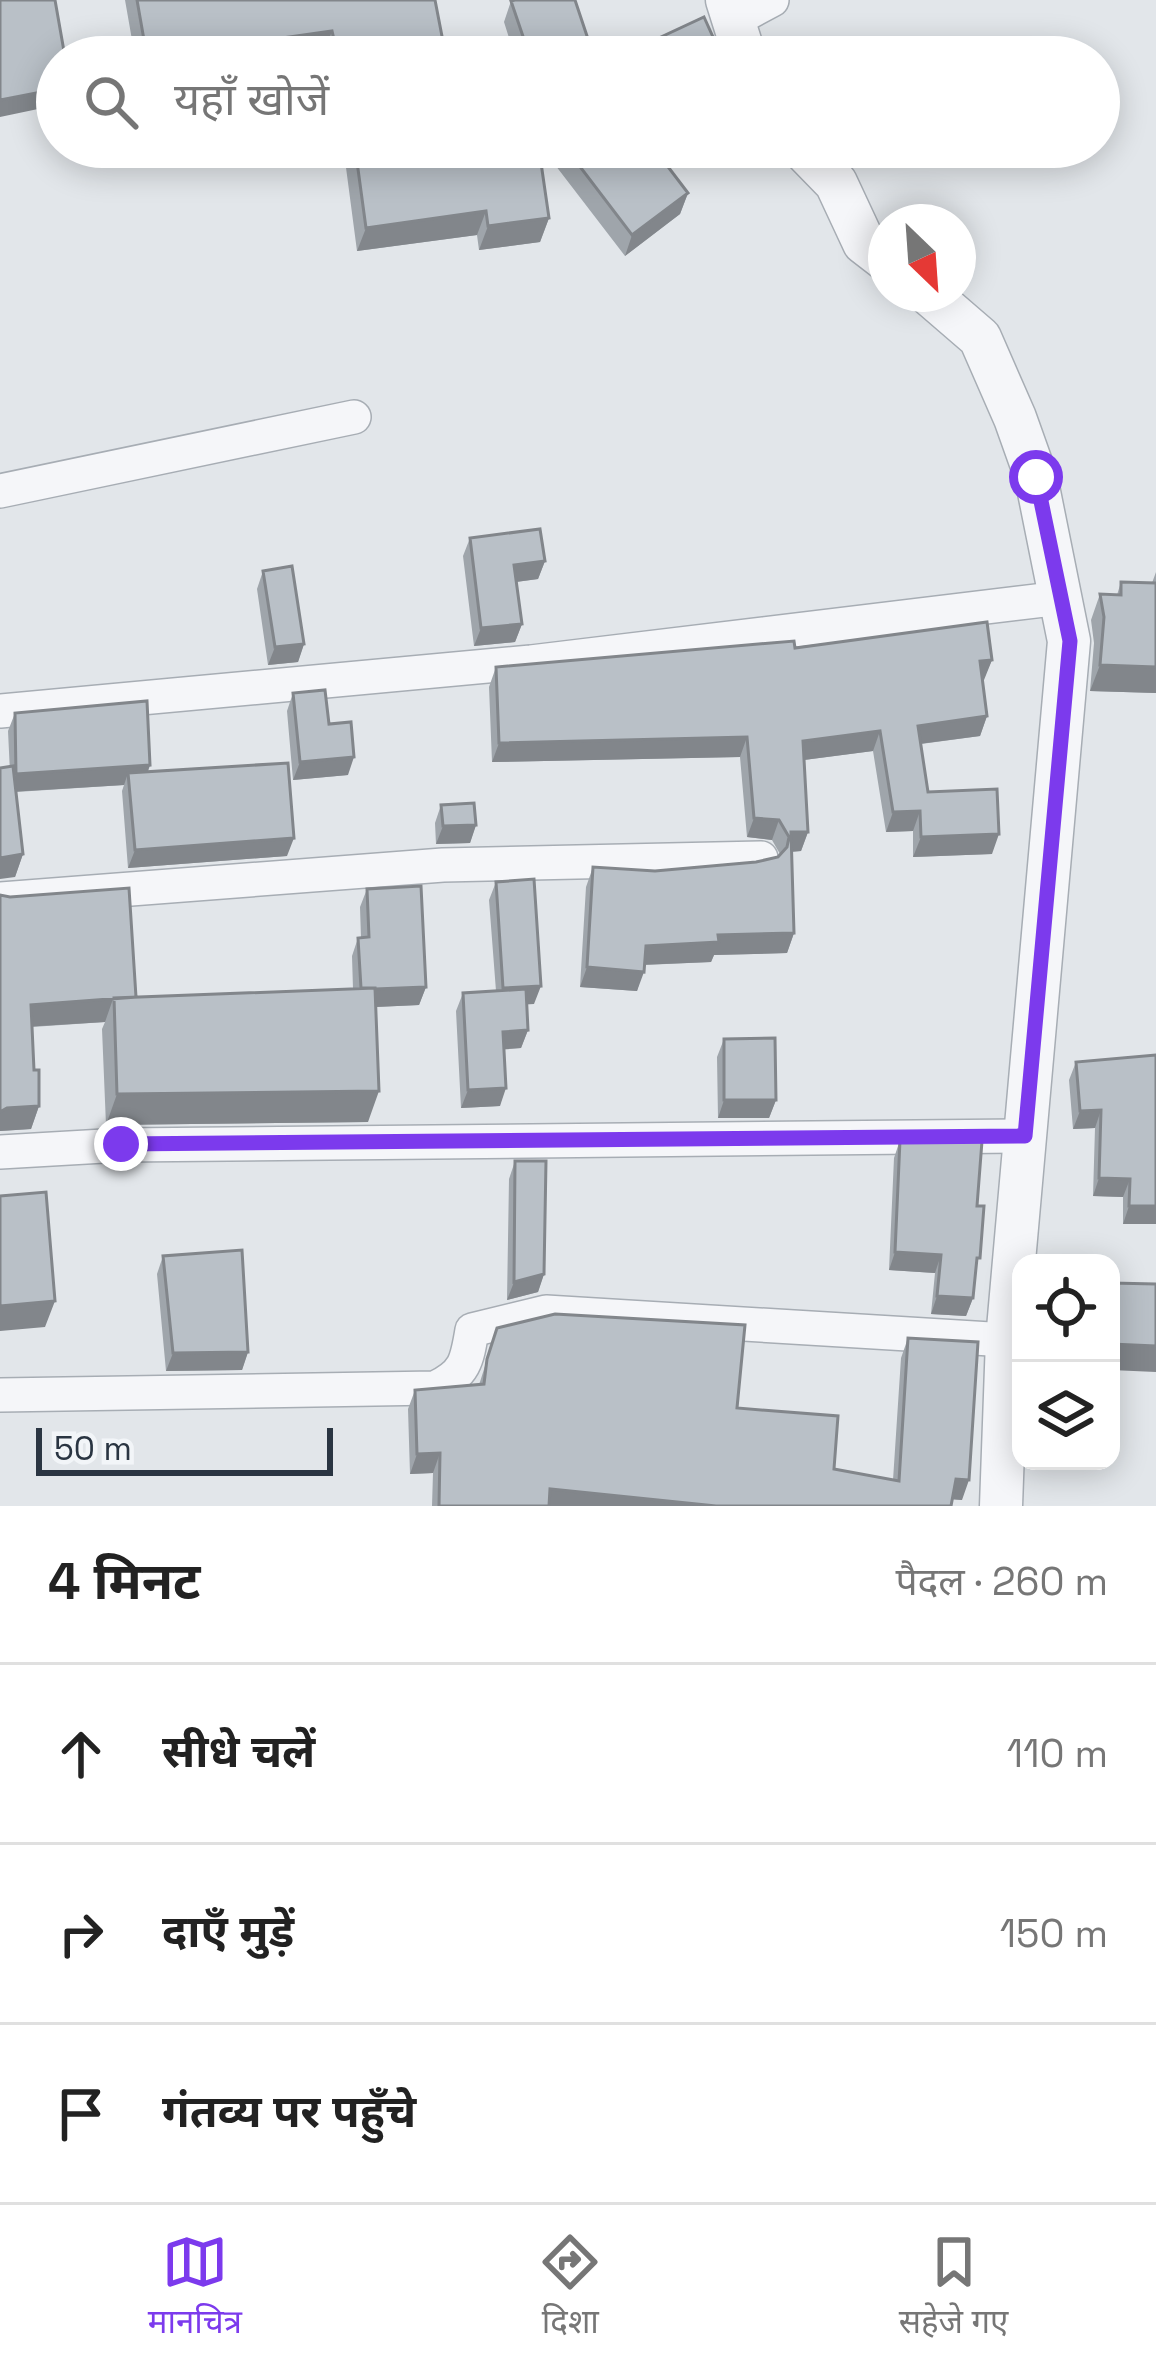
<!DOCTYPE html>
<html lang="hi">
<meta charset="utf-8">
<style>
:root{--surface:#fff;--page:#f6f6f6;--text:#222;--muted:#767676;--line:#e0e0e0;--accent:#7c3aed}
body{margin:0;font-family:"Space Grotesk","Noto Sans Devanagari",sans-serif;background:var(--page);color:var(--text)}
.controls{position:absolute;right:36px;bottom:36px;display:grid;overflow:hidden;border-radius:24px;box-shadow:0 6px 30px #0003}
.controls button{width:108px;height:108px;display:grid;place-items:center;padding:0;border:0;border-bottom:3px solid var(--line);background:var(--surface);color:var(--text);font:60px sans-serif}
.compass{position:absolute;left:868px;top:204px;width:108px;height:108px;border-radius:50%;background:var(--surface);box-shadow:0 6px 30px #0003;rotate:155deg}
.scale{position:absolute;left:36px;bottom:30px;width:297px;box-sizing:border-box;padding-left:12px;border:6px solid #2a3542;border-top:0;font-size:33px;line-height:42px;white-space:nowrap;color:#2a3542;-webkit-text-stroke:9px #f2f5f8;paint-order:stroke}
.stop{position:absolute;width:36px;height:36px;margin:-27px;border:9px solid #7c3aed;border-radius:50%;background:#fff}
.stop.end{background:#7c3aed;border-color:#fff;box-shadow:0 3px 12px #0008}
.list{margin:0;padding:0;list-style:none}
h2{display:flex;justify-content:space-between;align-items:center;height:156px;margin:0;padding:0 48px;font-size:51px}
h2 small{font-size:39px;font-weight:400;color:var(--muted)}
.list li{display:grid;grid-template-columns:78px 1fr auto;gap:36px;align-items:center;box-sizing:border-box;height:180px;padding:0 48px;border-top:3px solid var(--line)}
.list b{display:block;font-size:45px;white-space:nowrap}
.list em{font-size:39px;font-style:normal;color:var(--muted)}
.icon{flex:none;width:66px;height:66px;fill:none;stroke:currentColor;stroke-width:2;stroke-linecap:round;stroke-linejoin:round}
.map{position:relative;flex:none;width:1156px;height:1506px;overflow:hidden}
.search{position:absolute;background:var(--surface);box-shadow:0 6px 30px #0003;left:36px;right:36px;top:36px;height:132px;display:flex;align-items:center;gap:30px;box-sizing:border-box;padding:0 42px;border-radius:66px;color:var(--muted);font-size:45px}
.sheet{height:696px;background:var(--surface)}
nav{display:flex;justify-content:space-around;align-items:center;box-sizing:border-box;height:168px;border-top:3px solid var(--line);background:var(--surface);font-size:33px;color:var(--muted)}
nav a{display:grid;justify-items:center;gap:6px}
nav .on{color:var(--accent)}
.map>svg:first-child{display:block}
</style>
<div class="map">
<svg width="1156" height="1506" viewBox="0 0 1156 1506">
<rect width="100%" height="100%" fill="#e2e6ea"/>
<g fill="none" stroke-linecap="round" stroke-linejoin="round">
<defs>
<path id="minor" d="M 733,21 L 772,0
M 0,491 L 354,417
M 0,711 L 531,662 L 1061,598
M 0,899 L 443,865 L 761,858
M 0,1152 L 121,1145 L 1025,1136
M 0,1395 L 435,1388 C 465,1374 467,1361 472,1330 L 546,1312 L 1007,1340"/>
<path id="tertiary" d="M 727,0 L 745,57
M 801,147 L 836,183 L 864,243 L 886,260
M 929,294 L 980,338 L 1015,418 L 1036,477 L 1069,641 L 1007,1340 L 1001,1506"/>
</defs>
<use href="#minor" stroke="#a7adb4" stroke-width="36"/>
<use href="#tertiary" stroke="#a7adb4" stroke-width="45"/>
<use href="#minor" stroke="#f5f6f9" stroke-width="33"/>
<use href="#tertiary" stroke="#f5f6f9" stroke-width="42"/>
</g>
<path fill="#9fa5ab" d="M 125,0 L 435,0 L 446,57 L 325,57 L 324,53 L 297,57 L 135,57 Z
M 511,1 L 594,57 L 515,57 L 504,22 Z
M 349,147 L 465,147 L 467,159 L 549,218 L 540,242 L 479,250 L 477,235 L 357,251 L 345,160 Z
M 546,147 L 653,147 L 688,193 L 680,214 L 625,256 L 549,157 Z
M 470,538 L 545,561 L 538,579 L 516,582 L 522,624 L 515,642 L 474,646 L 463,556 Z
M 263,571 L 304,644 L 298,662 L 268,665 L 257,589 Z
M 1156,572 L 1156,693 L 1090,691 L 1094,643 L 1091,620 L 1100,594 L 1117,595 L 1121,582 L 1152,583 Z
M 795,648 L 992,660 L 983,680 L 987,716 L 980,736 L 921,744 L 928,792 L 992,854 L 913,857 L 913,831 L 886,832 L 873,751 L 804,760 L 808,832 L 801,851 L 792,852 L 794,933 L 787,953 L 714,955 L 711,962 L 644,965 L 637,991 L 580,987 L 586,887 L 593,867 L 655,871 L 756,862 L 778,857 L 780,854 L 772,840 L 747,837 L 740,757 L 492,762 L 489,687 L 496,667 Z
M 293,693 L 329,724 L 348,775 L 293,780 L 287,711 Z
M 15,713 L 150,765 L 148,772 L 287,856 L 128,868 L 122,791 L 124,785 L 16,792 L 23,854 L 15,877 L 8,731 Z
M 441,805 L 476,825 L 470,843 L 436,844 L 435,823 Z
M 496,882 L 534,1004 L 527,1004 L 528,1030 L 521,1048 L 504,1049 L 500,1106 L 461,1108 L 456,1011 L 463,993 L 496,991 L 489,900 Z
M 367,889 L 426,987 L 419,1005 L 375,1007 L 368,1122 L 106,1125 L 102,1029 L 105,1022 L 32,1027 L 34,1070 L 39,1106 L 31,1129 L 0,1131 L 0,895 L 136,997 L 353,989 L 352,956 L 358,938 L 361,938 L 360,907 Z
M 724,1039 L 776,1100 L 769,1118 L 718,1118 L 717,1057 Z
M 1156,1055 L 1156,1224 L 1123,1224 L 1123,1197 L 1093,1196 L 1095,1128 L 1073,1129 L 1069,1080 L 1076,1062 Z
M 900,1140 L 977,1206 L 973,1298 L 966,1316 L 931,1314 L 935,1273 L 889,1270 L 894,1158 Z
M 515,1161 L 544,1274 L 538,1292 L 507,1300 L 509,1179 Z
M 163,1256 L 248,1352 L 242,1370 L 166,1371 L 157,1274 Z
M 497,1328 L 737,1408 L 834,1469 L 893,1480 L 901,1358 L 908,1338 L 962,1500 L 952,1499 L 951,1506 L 432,1506 L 433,1473 L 410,1474 L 408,1409 L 415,1390 L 479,1385 Z"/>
<path fill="#82868b" d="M 332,31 L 324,53 L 297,57 L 229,57 L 233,45 Z
M 57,89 L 57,105 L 0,117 L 0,100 Z
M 688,193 L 680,214 L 625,256 L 632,235 Z
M 486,211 L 477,235 L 357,251 L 366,228 Z
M 549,218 L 540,242 L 479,250 L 488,226 Z
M 545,561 L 538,579 L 508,583 L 514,565 Z
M 522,624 L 515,642 L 474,646 L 481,628 Z
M 304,644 L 298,662 L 268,665 L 275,647 Z
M 992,660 L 984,680 L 973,681 L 980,661 Z
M 1100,665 L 1156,667 L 1156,693 L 1090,691 Z
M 987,716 L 980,736 L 911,745 L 918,726 Z
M 880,731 L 873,751 L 796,761 L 803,741 Z
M 747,737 L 740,757 L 492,762 L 499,743 Z
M 354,757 L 348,775 L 293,780 L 300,762 Z
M 150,765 L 143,783 L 128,773 L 124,785 L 9,792 L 16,774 Z
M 920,811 L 913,831 L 886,832 L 893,812 Z
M 754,818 L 779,820 L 772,840 L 747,837 Z
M 476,825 L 470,843 L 436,844 L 443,826 Z
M 791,832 L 808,832 L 801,851 L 785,852 Z
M 999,834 L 992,854 L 913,857 L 921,837 Z
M 294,838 L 287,856 L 128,868 L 135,850 Z
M 23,854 L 15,877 L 0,879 L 0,858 Z
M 794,933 L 787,953 L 714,955 L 711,962 L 638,965 L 646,946 L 718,935 Z
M 587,967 L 644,972 L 637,991 L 580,987 Z
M 541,986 L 534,1004 L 497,1006 L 503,988 Z
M 426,987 L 419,1005 L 354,1008 L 361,990 Z
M 113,999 L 105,1022 L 23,1027 L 31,1005 Z
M 528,1030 L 521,1048 L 496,1050 L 503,1032 Z
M 506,1088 L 500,1106 L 461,1108 L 468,1090 Z
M 379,1091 L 368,1122 L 106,1125 L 117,1094 Z
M 724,1100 L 776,1100 L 769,1118 L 718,1118 Z
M 39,1106 L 31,1129 L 0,1131 L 0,1112 L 7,1108 Z
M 1101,1110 L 1095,1128 L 1073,1129 L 1080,1111 Z
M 1099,1178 L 1130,1179 L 1123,1197 L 1093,1196 Z
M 1129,1206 L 1156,1206 L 1156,1224 L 1123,1224 Z
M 895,1252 L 941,1255 L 935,1273 L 889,1270 Z
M 544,1274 L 538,1292 L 507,1300 L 514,1282 Z
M 937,1296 L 973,1298 L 966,1316 L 931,1314 Z
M 55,1301 L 45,1327 L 0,1331 L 0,1306 Z
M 1111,1344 L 1156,1346 L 1156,1372 L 1111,1370 Z
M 248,1352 L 242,1370 L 166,1371 L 173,1353 Z
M 440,1453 L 433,1473 L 410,1474 L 417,1454 Z
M 956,1479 L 969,1480 L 962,1500 L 948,1499 Z
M 550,1489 L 716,1506 L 543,1506 Z"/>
<path fill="#b9c0c7" stroke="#82868b" stroke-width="3" d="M 0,0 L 55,0 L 65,57 L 57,57 L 57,89 L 0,100 Z
M 137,0 L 435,0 L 446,57 L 338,57 L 332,31 L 233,45 L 235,57 L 147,57 Z
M 515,0 L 575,0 L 594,57 L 530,57 L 511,1 Z
M 704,17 L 722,57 L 618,57 Z
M 355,147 L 465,147 L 467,159 L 539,149 L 549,218 L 488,226 L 486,211 L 366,228 Z
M 565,147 L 653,147 L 688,193 L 632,235 Z
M 540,529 L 545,561 L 514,565 L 522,624 L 481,628 L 470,538 Z
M 292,566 L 304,644 L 275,647 L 263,571 Z
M 1121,582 L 1156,583 L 1156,667 L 1100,665 L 1104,617 L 1100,594 L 1121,595 Z
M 987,622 L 992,660 L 980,661 L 987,716 L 918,726 L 928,792 L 997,789 L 999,834 L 921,837 L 920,811 L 893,812 L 880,731 L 803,741 L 808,832 L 791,832 L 794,933 L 718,935 L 719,942 L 646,946 L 644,972 L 587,967 L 593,867 L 655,871 L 756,862 L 778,857 L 787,847 L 789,837 L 779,820 L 754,818 L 747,737 L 499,743 L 496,667 L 794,641 L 795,648 Z
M 325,690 L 329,724 L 351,722 L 354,757 L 300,762 L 293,693 Z
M 147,701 L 150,765 L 16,774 L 15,713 Z
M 288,763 L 294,838 L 135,850 L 128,773 Z
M 13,766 L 23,854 L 0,858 L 0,768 Z
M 474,803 L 476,825 L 443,826 L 441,805 Z
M 534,879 L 541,986 L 503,988 L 496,882 Z
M 421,886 L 426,987 L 375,989 L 375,988 L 361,988 L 358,938 L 369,937 L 367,889 Z
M 129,888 L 136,997 L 31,1005 L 34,1070 L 39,1070 L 39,1106 L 7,1108 L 0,1112 L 0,895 L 10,897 Z
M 375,988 L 379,1091 L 117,1094 L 114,998 Z
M 526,989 L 528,1030 L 503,1032 L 506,1088 L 468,1090 L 463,993 Z
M 775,1038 L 776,1100 L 724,1100 L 724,1039 Z
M 1156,1055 L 1156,1206 L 1129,1206 L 1130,1179 L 1099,1178 L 1101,1110 L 1080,1111 L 1076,1062 Z
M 900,1140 L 982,1141 L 977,1206 L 984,1206 L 980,1258 L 977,1258 L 973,1298 L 937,1296 L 941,1255 L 895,1252 Z
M 515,1161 L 546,1161 L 544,1274 L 514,1282 Z
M 46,1192 L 55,1301 L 0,1306 L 0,1196 Z
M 242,1250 L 248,1352 L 173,1353 L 163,1256 Z
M 1111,1283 L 1156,1284 L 1156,1346 L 1111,1344 Z
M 555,1314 L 745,1325 L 737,1408 L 838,1416 L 834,1469 L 899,1481 L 908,1338 L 978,1342 L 969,1480 L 956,1479 L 951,1506 L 716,1506 L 550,1489 L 549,1506 L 439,1506 L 440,1453 L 417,1454 L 415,1390 L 484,1384 L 487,1359 L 497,1328 Z"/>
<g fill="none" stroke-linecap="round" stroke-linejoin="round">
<path stroke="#7c3aed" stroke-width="15" d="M 121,1144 L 1025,1136 L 1070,641 L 1036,477"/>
</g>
</svg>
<div class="controls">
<button><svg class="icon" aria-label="locate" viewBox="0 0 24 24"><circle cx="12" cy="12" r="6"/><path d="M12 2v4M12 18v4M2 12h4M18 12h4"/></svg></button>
<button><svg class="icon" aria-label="layers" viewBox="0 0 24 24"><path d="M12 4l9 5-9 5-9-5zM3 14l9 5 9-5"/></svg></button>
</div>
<svg class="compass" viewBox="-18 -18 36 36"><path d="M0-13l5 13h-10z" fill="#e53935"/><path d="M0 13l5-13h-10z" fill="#767676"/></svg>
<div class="scale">50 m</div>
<div class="stop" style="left:1036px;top:477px"></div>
<div class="stop end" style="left:121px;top:1144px"></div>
<div class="search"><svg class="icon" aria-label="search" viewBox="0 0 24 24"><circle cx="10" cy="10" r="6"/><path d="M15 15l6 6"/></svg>यहाँ खोजें</div>
</div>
<section class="sheet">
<h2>4 मिनट<small>पैदल · 260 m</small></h2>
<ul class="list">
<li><svg class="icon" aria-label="ahead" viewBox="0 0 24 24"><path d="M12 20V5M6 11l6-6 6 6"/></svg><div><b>सीधे चलें</b></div><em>110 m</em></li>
<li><svg class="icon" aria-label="right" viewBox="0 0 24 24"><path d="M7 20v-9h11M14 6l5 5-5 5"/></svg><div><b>दाएँ मुड़ें</b></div><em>150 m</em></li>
<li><svg class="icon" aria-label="arrive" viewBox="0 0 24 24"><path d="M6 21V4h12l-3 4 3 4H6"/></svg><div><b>गंतव्य पर पहुँचे</b></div></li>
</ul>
</section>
<nav>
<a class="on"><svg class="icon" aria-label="map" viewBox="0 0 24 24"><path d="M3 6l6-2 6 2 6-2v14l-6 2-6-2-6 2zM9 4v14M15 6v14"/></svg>मानचित्र</a>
<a><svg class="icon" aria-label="directions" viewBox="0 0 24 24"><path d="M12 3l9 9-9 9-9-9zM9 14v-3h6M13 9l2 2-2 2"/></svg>दिशा</a>
<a><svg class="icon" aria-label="saved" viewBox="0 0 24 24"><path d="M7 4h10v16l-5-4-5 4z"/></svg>सहेजे गए</a>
</nav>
